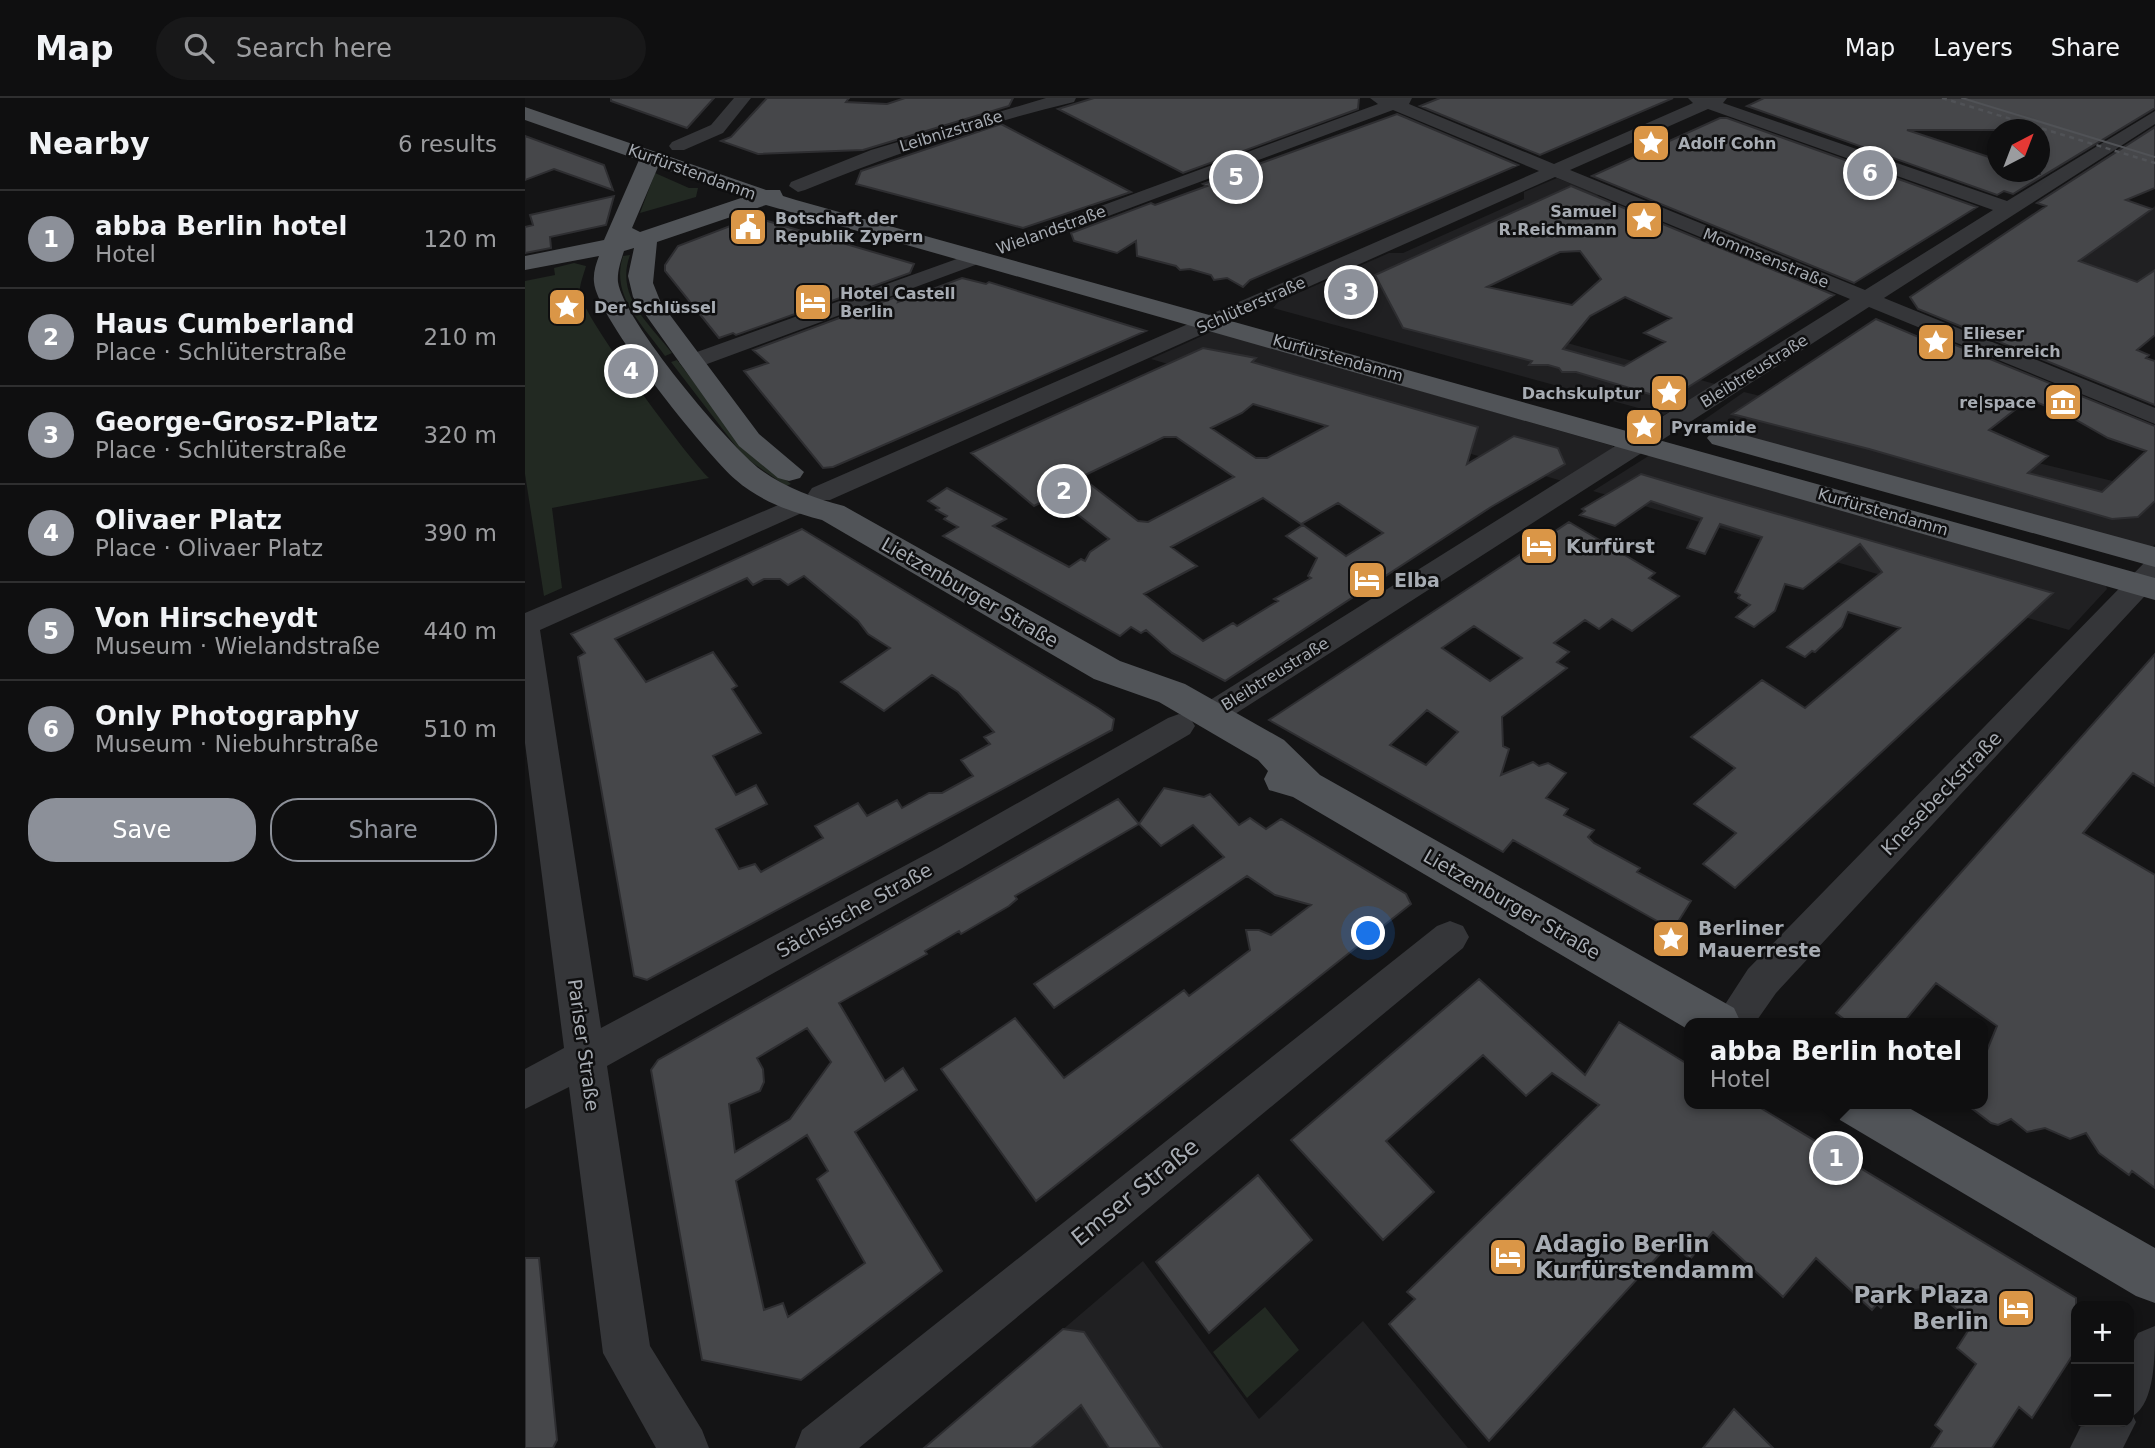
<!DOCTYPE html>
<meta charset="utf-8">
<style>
:root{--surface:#0f0f10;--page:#181819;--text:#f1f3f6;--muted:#9b9c9f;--line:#2f2f30;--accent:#8c9099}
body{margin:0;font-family:"DejaVu Sans",sans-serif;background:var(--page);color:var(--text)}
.controls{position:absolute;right:21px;bottom:21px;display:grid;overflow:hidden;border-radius:14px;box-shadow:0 4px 10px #0003}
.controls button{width:63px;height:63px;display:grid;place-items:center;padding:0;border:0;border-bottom:2px solid var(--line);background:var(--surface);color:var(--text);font:35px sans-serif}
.compass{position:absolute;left:1462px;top:21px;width:63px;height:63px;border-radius:50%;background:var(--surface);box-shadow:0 4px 10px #0003;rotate:42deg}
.you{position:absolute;left:844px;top:836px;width:24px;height:24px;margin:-18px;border:5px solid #fff;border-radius:50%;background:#1a73e8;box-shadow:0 0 0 10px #1a73e833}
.badge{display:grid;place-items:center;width:46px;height:46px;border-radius:50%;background:var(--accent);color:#fff;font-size:23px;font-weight:700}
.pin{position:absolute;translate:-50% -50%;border:4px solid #fff;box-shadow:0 2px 7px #0006}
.popup{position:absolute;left:1159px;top:920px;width:304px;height:91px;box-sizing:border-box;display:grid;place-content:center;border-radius:14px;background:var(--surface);filter:drop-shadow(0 2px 5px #0005);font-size:23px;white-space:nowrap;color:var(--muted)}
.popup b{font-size:26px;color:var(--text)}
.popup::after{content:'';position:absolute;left:50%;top:100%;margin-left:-14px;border:14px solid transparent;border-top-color:var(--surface)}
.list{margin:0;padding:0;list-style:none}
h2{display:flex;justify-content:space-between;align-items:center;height:91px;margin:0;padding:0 28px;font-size:30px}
h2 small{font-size:23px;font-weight:400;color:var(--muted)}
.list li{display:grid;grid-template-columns:46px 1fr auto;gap:21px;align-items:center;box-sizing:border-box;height:98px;padding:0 28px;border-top:2px solid var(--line)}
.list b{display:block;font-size:26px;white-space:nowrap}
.list p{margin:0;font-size:23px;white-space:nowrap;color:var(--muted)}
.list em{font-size:23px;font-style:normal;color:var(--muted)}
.actions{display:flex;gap:14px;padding:21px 28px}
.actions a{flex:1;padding:16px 0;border:2px solid var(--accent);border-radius:28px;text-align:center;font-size:24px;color:var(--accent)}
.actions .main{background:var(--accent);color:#fff}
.icon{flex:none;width:38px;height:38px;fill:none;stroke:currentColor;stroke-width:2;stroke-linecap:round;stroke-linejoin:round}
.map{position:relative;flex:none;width:1630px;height:1350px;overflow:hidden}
header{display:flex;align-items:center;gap:42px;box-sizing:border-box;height:98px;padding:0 35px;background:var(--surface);border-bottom:2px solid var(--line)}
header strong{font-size:33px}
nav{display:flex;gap:38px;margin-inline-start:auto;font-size:24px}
.search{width:490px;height:63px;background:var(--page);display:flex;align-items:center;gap:18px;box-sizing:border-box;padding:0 24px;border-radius:38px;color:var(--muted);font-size:26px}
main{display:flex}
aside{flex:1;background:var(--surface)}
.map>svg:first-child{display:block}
</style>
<header>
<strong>Map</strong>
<div class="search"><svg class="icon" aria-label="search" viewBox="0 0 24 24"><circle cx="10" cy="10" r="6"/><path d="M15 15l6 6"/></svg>Search here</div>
<nav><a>Map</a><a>Layers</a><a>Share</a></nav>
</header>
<main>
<aside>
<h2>Nearby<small>6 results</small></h2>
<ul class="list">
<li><span class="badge">1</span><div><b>abba Berlin hotel</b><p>Hotel</p></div><em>120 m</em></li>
<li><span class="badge">2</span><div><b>Haus Cumberland</b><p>Place · Schlüterstraße</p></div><em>210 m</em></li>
<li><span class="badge">3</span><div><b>George-Grosz-Platz</b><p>Place · Schlüterstraße</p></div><em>320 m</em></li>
<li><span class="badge">4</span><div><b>Olivaer Platz</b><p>Place · Olivaer Platz</p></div><em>390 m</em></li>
<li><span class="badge">5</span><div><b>Von Hirscheydt</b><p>Museum · Wielandstraße</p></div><em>440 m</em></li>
<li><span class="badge">6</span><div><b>Only Photography</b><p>Museum · Niebuhrstraße</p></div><em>510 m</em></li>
</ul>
<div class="actions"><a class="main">Save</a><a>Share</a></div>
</aside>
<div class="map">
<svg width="1630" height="1350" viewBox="0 0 1630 1350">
<rect width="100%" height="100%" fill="#141415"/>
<path fill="#202022" d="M 1032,80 L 1074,97 L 909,177 L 923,212 L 1190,286 L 1139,317 L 748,210 L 753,204 L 864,155 L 878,155 L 999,101 L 999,94 Z
M 1630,108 L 1630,234 L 1488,131 L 1563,157 Z
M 688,233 L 1088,348 L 1088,350 L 1037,383 L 626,261 Z
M 1219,294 L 1600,386 L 1630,356 L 1630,446 L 1626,450 L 1617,448 L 1173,326 Z
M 1125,357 L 1581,488 L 1582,491 L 1544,532 L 1068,393 Z
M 618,1163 L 734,1321 L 838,1223 L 943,1350 L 399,1350 Z"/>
<path fill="#222922" d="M 130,75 L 164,90 L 173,90 L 171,99 L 115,115 Z
M 105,157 C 90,198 123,224 147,255 L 140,258 C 118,227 85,198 98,158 Z
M 49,165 L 61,168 C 59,176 54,187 55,195 C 57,218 163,360 184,380 L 27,410 L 37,490 L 19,498 L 0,376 L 0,183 L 30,177 L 29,170 Z
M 152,262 L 215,345 L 266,386 L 261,388 L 219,359 L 146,264 Z
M 740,1209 L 774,1252 L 722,1300 L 688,1254 Z"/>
<path fill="#46474a" stroke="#2e2e31" stroke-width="2" fill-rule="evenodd" d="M 86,0 L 189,0 L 162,30 L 86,3 Z
M 242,0 L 324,0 L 321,4 L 362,6 L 380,0 L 488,0 L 484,8 L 338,52 L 233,56 L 196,43 L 206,39 Z
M 569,0 L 834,0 L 833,11 L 658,75 L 533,11 Z
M 915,0 L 1148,0 L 1015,57 L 895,8 Z
M 1239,0 L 1630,0 L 1630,10 L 1488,96 L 1479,93 L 1472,97 L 1222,8 ZM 1382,32 L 1515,32 L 1515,76 L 1473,74 L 1473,62 Z
M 872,16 L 993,67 L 725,182 L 718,189 L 702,180 L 689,182 L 686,177 L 665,171 L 655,172 L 651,168 L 612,158 L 611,143 L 592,155 L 549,143 L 546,135 L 626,105 L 630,107 L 682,88 L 678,86 Z
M 1195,20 L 1202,20 L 1452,109 L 1329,185 L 1067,78 Z
M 476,26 L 606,94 L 498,130 L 331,86 L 336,73 Z
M 1630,29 L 1630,90 L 1601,102 L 1627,111 L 1554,163 L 1612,184 L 1630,172 L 1630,237 L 1612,252 L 1624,257 L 1621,260 L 1630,263 L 1630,307 L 1393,211 L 1385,199 L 1521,108 L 1512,105 Z
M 0,38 L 79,67 L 88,92 L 29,71 L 0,82 Z
M 1046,88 L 1309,197 L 1154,295 L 1152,301 L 1138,300 L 1051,274 L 1037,274 L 1034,270 L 1023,267 L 1004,267 L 1007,263 L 878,230 L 850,177 ZM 1055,153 L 1076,181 L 1047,207 L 962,189 L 1035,154 ZM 1100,199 L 1146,220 L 1119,235 L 1140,244 L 1099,268 L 1038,251 L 1065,218 Z
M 89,98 L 81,127 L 25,139 L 26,150 L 0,155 L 0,129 L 8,127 L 5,117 Z
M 231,118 L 239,122 L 389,166 L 385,175 L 211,237 L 208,235 L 194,240 L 140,173 L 140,167 L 153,148 Z
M 437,180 L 461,186 L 464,184 L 621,233 L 308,369 L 298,370 L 219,273 L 243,265 L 228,252 L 376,197 L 373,204 Z
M 1351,221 L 1417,249 L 1411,239 L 1630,328 L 1630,403 L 1613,419 L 1587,421 L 1344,351 L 1207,316 ZM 1504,301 L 1544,318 L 1583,340 L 1621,353 L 1577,394 L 1503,375 L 1523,358 L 1464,332 Z
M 678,250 L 731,260 L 727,264 L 953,329 L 942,366 L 989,338 L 1033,350 L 1040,366 L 966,409 L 700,583 L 647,555 L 621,532 L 616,535 L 606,529 L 595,538 L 418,438 L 433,429 L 419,421 L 422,418 L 411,412 L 414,410 L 403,403 L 422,390 L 481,421 L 468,428 L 544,469 L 556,461 L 560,463 L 565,454 L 584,441 L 529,398 L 509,408 L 446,355 ZM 728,306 L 802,328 L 742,360 L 731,360 L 686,330 L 717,315 ZM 639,339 L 651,339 L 709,379 L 623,424 L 613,423 L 556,379 ZM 738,400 L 776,426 L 813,405 L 858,435 L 821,458 L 778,427 L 761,438 L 792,460 L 783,478 L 786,480 L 749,501 L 753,503 L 712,528 L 708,525 L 678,543 L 619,496 L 672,468 L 646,449 Z
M 1116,376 L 1190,398 L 1528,495 L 1210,790 L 1178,766 L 1211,735 L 1169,706 L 1210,670 L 1166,639 L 1237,582 L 1280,610 L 1375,530 L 1323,514 L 1317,529 L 1290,554 L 1287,553 L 1280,559 L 1262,549 L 1357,474 L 1335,446 L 1278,491 L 1260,486 L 1250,513 L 1229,529 L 1211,519 L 1225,507 L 1213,500 L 1215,497 L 1210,494 L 1237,439 L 1195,426 L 1180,456 L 1162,450 L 1177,420 L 1126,403 L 1090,428 L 1055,417 L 1060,413 L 1057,411 Z
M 1044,424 L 1130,475 L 1124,480 L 1154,498 L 1107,533 L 1087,521 L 1074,531 L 1060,522 L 1029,545 L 1044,554 L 1032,564 L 1042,570 L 977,619 L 978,648 L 984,651 L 976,677 L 1008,664 L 1014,668 L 1023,665 L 1041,675 L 1021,700 L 1043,711 L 1039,717 L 1069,732 L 1063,739 L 1069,745 L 1115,770 L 1112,774 L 1166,803 L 1148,832 L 988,742 L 978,754 L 744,622 ZM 949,528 L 997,560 L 965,583 L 917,550 ZM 902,612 L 933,634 L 901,667 L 865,647 Z
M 277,431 L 573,610 L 589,621 L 587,632 L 122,882 L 109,878 L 53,559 L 60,555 L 46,536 ZM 279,478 L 333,523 L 343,536 L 365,550 L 316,584 L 359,613 L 407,577 L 433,594 L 469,634 L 459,639 L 465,646 L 436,662 L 448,678 L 417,695 L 404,695 L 377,710 L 372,702 L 342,718 L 333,705 L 290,728 L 298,740 L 236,774 L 230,766 L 214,771 L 191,731 L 242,706 L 231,687 L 211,697 L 188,658 L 236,635 L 207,591 L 212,588 L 188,554 L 121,584 L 90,541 L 222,480 L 228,487 L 239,481 L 255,481 L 263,487 Z
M 1630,556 L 1630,688 L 1608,675 L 1558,735 L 1630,777 L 1630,1090 L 1607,1073 L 1604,1077 L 1574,1055 L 1561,1035 L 1545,1041 L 1520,1030 L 1502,1034 L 1486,1021 L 1473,1027 L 1466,1025 L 1441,1006 L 1458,1006 L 1458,962 L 1472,928 L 1411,885 L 1378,925 L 1324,925 L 1311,915 Z
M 639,690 L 679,699 L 685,696 L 714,727 L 725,720 L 741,731 L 756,721 L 881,796 L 886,806 L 511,1103 L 416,971 L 490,920 L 539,980 L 659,892 L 664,898 L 725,852 L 721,832 L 734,832 L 746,837 L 786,807 L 750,797 L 722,778 L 529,910 L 509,886 L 699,759 L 668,727 L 636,748 L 614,726 Z
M 593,701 L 614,726 L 490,798 L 492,801 L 484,808 L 436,836 L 434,833 L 400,853 L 402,856 L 314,905 L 360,983 L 378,970 L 392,992 L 330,1034 L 417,1173 L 276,1282 L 177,1262 L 126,972 L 133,962 ZM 282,930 L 306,964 L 265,1021 L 210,1054 L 204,1006 L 235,993 L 239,984 L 238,971 L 232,960 ZM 282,1037 L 303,1073 L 292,1081 L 340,1165 L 263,1219 L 258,1205 L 239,1212 L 211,1083 Z
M 954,881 L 1060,977 L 1094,924 L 1164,967 L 1164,1006 L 1229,1006 L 1551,1200 L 1551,1252 L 1507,1320 L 1494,1309 L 1467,1350 L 1406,1350 L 1417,1333 L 1410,1327 L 1451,1266 L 1432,1250 L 1448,1225 L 1405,1189 L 1391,1192 L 1373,1187 L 1356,1210 L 1352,1206 L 1347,1212 L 1291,1160 L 1258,1199 L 1188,1134 L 1165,1161 L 1146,1144 L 964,1343 L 864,1226 L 890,1201 L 882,1194 L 1074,1007 L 1027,975 L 1001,998 L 958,957 L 861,1043 L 909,1094 L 858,1142 L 766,1042 Z
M 733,1077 L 787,1142 L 684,1235 L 631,1164 Z
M 0,1160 L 14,1160 L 32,1342 L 28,1350 L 0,1350 Z
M 538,1231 L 559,1234 L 637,1350 L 584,1350 L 556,1307 L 506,1350 L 399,1350 Z
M 1209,1311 L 1248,1350 L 1178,1350 Z"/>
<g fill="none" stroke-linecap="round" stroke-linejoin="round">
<path fill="#353639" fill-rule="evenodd" d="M 209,0 L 226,0 L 198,35 L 159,52 L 147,52 L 144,48 L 147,44 L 186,27 Z
M 521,0 L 551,0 L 549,4 C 457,26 368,56 280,92 L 273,94 L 264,88 L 266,84 L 346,52 Z
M 845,0 L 887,0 L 884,6 L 1029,66 L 1168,5 L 1163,0 L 1202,0 L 1198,5 L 1482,103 L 1630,13 L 1630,26 L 1359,200 L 1630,310 L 1630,326 L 1344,209 L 696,625 L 685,629 L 674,625 L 669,617 L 674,609 L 1325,201 L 1030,79 L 305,402 L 287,402 L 283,396 L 287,390 L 1014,73 L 868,12 L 495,151 L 481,151 L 478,147 L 481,143 L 853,6 ZM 1183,11 L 1468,112 L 1340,192 L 1045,72 Z
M 454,153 L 461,155 L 464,159 L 461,163 L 174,269 L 158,269 L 154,264 L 158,259 Z
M 272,399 L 281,401 L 285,407 L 281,413 L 15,532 L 76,930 L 413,750 L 643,620 L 654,616 L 665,620 L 670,628 L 665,636 L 437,770 L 82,968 L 125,1248 L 177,1332 L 184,1350 L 131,1350 L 78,1255 L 44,989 L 0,1011 L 0,971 L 39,950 L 0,645 L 0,515 Z
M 1630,461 L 1630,487 L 1251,895 L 1230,925 L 1188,925 L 1223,871 L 1620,464 Z
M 925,823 L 938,828 L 944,839 L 938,850 L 334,1350 L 270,1350 L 277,1332 L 912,828 Z
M 1630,1228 C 1630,1259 1630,1304 1608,1318 L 1611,1324 L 1598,1350 L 1545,1350 L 1558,1324 L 1604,1324 L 1604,1251 L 1613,1235 Z"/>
<path fill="#515458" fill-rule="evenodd" d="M 0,9 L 241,92 L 255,92 L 258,98 L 271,102 L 1630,480 L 1630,502 L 241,107 L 132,144 L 128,185 L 136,205 L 234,336 L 279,374 L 275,380 L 264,383 L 253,380 L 214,348 L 108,199 L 103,178 L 109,150 L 99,153 C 96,162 92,174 93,184 C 98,222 204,348 236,372 C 261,390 289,400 319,408 L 595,563 L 660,586 L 759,642 L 795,677 L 1209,910 L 1216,925 L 1164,925 L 1164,932 L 768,699 L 744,692 L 739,681 L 743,673 L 733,662 L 634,604 L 569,581 L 297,422 C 266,414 235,403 211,382 C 181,356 71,219 69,184 C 68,175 71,166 74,158 L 0,172 L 0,158 L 79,142 L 114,62 L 0,22 ZM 133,69 L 219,99 L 115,134 L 107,130 Z
M 1197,331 L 1630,449 L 1630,469 L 1187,346 L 1182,340 L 1187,334 Z
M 1308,1006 L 1377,1006 L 1630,1150 L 1630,1205 L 1611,1198 L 1315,1022 Z"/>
<path stroke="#505256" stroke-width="2" d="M 1437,0 L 1630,59"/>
<path stroke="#505256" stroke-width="2.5" stroke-dasharray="5 4.5" stroke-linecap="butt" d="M 1417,0 L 1630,65"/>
</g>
<defs>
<symbol id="sight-square" viewBox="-11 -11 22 22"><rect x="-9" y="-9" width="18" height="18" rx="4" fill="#da9647" stroke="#0f0f10"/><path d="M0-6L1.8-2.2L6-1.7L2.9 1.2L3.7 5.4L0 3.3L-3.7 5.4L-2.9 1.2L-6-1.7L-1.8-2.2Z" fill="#fff"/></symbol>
<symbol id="civic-square" viewBox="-11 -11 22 22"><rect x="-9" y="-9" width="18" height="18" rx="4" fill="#da9647" stroke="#0f0f10"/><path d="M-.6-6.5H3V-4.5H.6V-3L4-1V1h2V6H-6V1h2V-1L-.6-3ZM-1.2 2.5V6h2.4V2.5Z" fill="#fff"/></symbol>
<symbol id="hotel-square" viewBox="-11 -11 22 22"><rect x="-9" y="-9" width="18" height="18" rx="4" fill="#da9647" stroke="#0f0f10"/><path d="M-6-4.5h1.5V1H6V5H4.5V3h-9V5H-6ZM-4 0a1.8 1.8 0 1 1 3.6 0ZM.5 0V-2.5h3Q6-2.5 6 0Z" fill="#fff"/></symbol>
<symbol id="museum-square" viewBox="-11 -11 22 22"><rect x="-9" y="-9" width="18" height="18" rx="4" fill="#da9647" stroke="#0f0f10"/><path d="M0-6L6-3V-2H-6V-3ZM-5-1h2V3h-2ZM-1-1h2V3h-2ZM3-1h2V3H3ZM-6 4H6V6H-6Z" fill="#fff"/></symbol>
</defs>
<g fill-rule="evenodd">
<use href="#sight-square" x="1104" y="23" width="44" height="44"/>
<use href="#sight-square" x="1097" y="100" width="44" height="44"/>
<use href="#civic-square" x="201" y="107" width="44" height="44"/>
<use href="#hotel-square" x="266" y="182" width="44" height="44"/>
<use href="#sight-square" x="20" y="187" width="44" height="44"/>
<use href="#sight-square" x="1389" y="222" width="44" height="44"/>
<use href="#sight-square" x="1122" y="273" width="44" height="44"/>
<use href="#museum-square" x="1516" y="282" width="44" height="44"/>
<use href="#sight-square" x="1097" y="307" width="44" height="44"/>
<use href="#hotel-square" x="992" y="426" width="44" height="44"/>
<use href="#hotel-square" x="820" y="460" width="44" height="44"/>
<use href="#sight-square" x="1124" y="819" width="44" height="44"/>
<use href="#hotel-square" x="961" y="1137" width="44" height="44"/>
<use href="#hotel-square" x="1469" y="1188" width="44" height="44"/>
</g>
<g text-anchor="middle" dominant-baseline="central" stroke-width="5" stroke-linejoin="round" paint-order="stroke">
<g font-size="16" fill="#a7acb3" stroke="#0f0f10">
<text transform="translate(426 33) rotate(-17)">Leibnizstraße</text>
<text transform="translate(167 74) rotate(20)">Kurfürstendamm</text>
<text transform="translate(526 132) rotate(-20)">Wielandstraße</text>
<text transform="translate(1241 160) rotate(22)">Mommsenstraße</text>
<text transform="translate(726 207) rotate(-24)">Schlüterstraße</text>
<text transform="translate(813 260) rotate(16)">Kurfürstendamm</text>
<text transform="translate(1229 273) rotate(-32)">Bleibtreustraße</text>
<text transform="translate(1358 414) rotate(16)">Kurfürstendamm</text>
<text transform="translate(750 576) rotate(-32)">Bleibtreustraße</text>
</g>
<g font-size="16" font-weight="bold" fill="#a7acb3" stroke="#0f0f10" text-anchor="start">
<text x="1153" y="45">Adolf Cohn</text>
<text x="1092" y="113" text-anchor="end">Samuel<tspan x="1092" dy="18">R.Reichmann</tspan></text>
<text x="250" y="120">Botschaft der<tspan x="250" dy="18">Republik Zypern</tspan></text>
<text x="315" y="195">Hotel Castell<tspan x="315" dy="18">Berlin</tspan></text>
<text x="69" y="209">Der Schlüssel</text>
<text x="1438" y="235">Elieser<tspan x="1438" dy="18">Ehrenreich</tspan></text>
<text x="1117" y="295" text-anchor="end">Dachskulptur</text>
<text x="1511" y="304" text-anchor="end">re|space</text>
<text x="1146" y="329">Pyramide</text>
</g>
<g font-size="19" font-weight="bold" fill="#a7acb3" stroke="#0f0f10" text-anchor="start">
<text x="1041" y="448">Kurfürst</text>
<text x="869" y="482">Elba</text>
<text x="1173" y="830">Berliner<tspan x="1173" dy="22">Mauerreste</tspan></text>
</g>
<g font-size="19" fill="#a7acb3" stroke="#0f0f10">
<text transform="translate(445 494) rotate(30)">Lietzenburger Straße</text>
<text transform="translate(1416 695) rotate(-46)">Knesebeckstraße</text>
<text transform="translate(987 806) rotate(30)">Lietzenburger Straße</text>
<text transform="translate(329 812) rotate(-29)">Sächsische Straße</text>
<text transform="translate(59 947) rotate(82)">Pariser Straße</text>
</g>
<g font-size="23" fill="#a7acb3" stroke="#0f0f10">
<text transform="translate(610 1094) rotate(-39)">Emser Straße</text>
</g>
<g font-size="23" font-weight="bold" fill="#a7acb3" stroke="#0f0f10" text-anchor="start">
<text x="1010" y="1146">Adagio Berlin<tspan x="1010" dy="26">Kurfürstendamm</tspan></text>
<text x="1464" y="1197" text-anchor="end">Park Plaza<tspan x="1464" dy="26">Berlin</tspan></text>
</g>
</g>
</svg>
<div class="controls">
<button>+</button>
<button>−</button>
</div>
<svg class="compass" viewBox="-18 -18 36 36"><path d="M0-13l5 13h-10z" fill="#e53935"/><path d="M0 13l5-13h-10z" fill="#9b9c9f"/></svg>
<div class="you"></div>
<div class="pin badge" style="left:1311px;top:1060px">1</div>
<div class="popup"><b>abba Berlin hotel</b>Hotel</div>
<div class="pin badge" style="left:539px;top:393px">2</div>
<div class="pin badge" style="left:826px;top:194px">3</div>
<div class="pin badge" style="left:106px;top:273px">4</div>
<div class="pin badge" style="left:711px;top:79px">5</div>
<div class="pin badge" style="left:1345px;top:75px">6</div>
</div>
</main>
